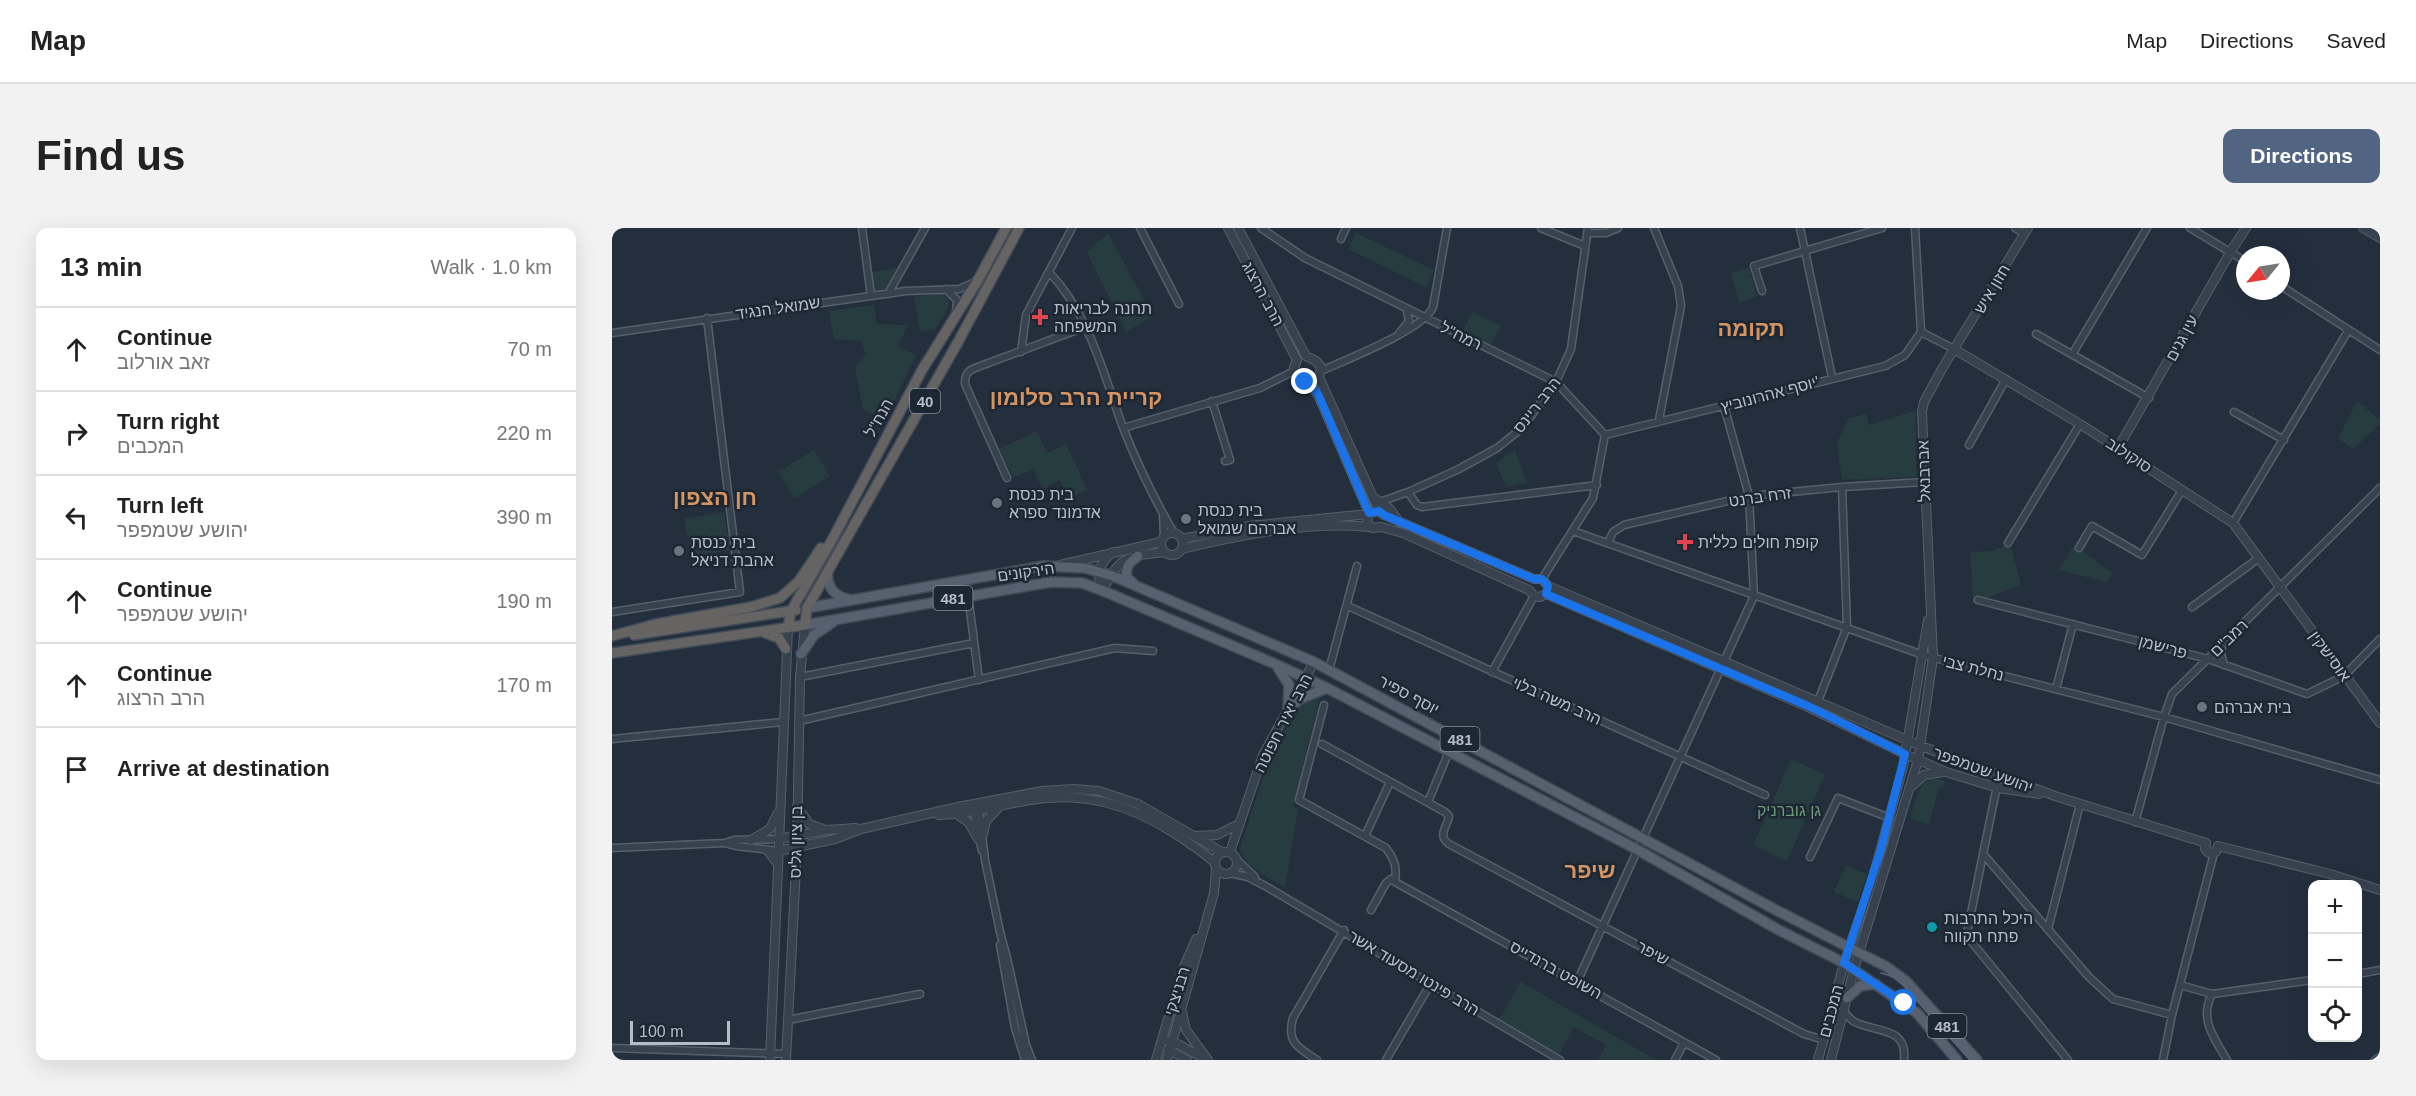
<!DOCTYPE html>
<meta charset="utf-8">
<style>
:root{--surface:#fff;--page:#f2f2f2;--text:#222;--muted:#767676;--line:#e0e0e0;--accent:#516482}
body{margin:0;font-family:Arial,"Noto Sans Hebrew",sans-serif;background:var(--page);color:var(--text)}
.controls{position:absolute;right:18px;bottom:18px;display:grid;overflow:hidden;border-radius:12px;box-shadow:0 6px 24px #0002}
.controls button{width:54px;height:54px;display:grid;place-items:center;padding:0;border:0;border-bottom:2px solid var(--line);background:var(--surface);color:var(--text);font:30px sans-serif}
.compass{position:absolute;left:1624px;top:18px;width:54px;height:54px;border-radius:50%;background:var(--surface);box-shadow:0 6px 24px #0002;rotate:240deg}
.scale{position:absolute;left:18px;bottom:15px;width:100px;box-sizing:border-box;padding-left:6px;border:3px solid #b4bcc9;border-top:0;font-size:16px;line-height:21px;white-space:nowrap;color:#b4bcc9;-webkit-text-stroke:4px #1d2633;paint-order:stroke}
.stop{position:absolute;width:18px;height:18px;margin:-14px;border:4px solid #1a73e8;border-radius:50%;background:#fff}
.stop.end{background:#1a73e8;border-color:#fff;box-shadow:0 2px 6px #0008}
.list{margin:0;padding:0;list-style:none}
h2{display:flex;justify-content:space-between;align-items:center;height:78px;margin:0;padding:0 24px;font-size:26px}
h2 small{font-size:20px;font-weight:400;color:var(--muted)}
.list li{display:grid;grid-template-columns:39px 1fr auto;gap:18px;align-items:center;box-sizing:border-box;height:84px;padding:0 24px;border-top:2px solid var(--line)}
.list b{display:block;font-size:22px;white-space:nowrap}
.list p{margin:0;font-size:20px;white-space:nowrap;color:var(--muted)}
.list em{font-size:20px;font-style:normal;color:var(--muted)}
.icon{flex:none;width:33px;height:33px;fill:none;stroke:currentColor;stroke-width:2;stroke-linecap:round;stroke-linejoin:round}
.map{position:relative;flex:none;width:1768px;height:832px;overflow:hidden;border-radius:12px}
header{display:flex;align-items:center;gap:36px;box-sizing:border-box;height:84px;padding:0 30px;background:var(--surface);border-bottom:2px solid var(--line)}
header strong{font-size:28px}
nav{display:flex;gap:33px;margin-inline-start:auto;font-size:21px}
.intro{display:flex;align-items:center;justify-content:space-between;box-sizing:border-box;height:144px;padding:0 36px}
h1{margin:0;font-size:42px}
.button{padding:15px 27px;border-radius:12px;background:var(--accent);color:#fff;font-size:21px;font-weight:700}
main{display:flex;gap:36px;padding:0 36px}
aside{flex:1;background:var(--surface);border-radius:12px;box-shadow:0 6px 24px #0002}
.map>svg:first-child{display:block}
</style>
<header>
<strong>Map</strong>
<nav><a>Map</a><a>Directions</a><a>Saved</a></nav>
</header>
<div class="intro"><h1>Find us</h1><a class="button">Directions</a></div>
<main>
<aside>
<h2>13 min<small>Walk · 1.0 km</small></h2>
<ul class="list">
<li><svg class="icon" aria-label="ahead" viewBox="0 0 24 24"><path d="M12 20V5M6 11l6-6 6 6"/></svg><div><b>Continue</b><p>זאב אורלוב</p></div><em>70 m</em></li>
<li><svg class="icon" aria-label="right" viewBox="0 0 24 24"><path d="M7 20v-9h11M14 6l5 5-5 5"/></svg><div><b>Turn right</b><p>המכבים</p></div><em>220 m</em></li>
<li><svg class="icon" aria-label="left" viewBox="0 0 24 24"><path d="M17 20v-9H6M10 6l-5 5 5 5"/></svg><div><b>Turn left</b><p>יהושע שטמפפר</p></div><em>390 m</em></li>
<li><svg class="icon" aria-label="ahead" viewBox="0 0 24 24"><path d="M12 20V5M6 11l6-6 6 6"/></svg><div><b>Continue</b><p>יהושע שטמפפר</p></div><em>190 m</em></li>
<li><svg class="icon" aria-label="ahead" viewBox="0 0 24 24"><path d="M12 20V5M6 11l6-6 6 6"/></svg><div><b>Continue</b><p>הרב הרצוג</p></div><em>170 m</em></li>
<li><svg class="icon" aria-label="arrive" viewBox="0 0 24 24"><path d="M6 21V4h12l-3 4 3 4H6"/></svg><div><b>Arrive at destination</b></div></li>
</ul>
</aside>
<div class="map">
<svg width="1768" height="832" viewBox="0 0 1768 832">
<rect width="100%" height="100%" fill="#242f3e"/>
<path fill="#263c3f" d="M 496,5 L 541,88 L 514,104 L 475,24 Z
M 744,5 L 822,42 L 814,59 L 736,21 Z
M 286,40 L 274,63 L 261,65 L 259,44 Z
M 1137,40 L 1145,69 L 1127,74 L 1119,45 Z
M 329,65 L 336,71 L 336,80 L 324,101 L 308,103 L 302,69 Z
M 262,77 L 265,96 L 296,97 L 286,118 L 304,127 L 273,193 L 251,181 L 243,139 L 254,127 L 249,113 L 222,111 L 217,83 Z
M 860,84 L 889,98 L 879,117 L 851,103 Z
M 1745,173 L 1768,192 L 1768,196 L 1741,221 L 1726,210 Z
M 1303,183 L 1305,249 L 1230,252 L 1225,215 L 1236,191 L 1254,185 L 1257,197 Z
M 425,203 L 435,225 L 454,216 L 475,261 L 457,271 L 448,252 L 431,261 L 421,242 L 401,249 L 387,221 Z
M 202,222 L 218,248 L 182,270 L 166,244 Z
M 903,222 L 915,255 L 894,259 L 884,235 Z
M 112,284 L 118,322 L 80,329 L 72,291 Z
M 1398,316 L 1409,357 L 1361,375 L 1358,324 L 1380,323 Z
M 1462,317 L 1500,345 L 1495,354 L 1447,342 Z
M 698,470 L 708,470 L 681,578 L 686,581 L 673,660 C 658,650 631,638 628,620 L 655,537 L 686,477 Z
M 1179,531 L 1213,547 L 1175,633 L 1141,617 Z
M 1322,550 L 1333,553 L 1331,560 L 1327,560 L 1317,596 L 1298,591 C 1303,577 1305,552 1322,550 Z
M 1234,637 L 1255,646 L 1246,674 L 1222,664 Z
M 909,754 L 1044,832 L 986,832 L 994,817 L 962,799 L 946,828 L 886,793 Z"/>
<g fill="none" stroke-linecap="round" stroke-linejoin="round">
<defs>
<path id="minor" d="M 250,0 L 259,68
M 528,0 L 567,76
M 649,0 L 693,30 L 944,154 L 993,207 L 981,270 L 930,351
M 929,0 L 973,18
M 1042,0 L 1066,58 L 1069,78 L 1047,192
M 1188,0 L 1220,149
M 1303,0 L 1309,104 L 1342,121
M 1403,0 L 1413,6
M 1578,0 L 1633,33
M 975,5 L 994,5 L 1006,0
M 729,11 L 734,0
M 437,44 C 477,86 491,144 510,197 C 524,233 542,271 562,305
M 1669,58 L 1768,122
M 334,61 L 345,72 L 344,85
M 1150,63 L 1142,38 L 1270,0
M 276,66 L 313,0
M 788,104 L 797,93 L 795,83
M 0,105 L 294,63 L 347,61 L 363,54
M 1424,106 L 1537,170
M 409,124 L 414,87 L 460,0
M 1461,125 L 1535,0
M 709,143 C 733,132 813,101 821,79 L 835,0
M 600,173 L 618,232 L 613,233
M 1622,184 L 1672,212
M 511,200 L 648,160 L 684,142
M 993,207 L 1273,138 L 1293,127 L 1309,104
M 1357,217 L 1394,151
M 395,250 L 353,156 C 353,147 355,143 363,140 L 473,99
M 796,264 L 805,277 L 810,279 L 985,257
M 768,274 L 796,264 L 845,242 L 885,220 L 910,200 L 944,154 L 959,121 L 976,0
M 551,286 L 552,308
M 1621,295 L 1736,103
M 961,303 L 1311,427 L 1552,489 L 1768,552
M 996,315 L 1001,304 L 1012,297 L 1137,268 L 1230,259 L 1312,254
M 1396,315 L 1468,196
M 1467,320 L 1480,298 L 1530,327 L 1570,262
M 356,367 L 367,452
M 1366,372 L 1596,431 L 1695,466 L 1732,448 L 1768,411
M 738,379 L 1153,567
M 1580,379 L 1647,330
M 0,384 L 128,364 L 95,90
M 1610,418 L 1609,426 L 1612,437
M 717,442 L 745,338
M 880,444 L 922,368
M 188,449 L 362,415
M 1444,461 L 1461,396
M 1202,475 L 1206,473 L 1235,399 L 1230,259
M 712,477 L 687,572 L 774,620 C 783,632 785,639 783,654 L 1104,832
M 187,493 L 503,420 L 541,423
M 0,511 L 171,494
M 710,516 L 833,584 L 837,588 C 835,600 825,607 837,616 L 1192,806 L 1212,812
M 1387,548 L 1355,705 L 1358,712 L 1456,832
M 816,574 L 843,509
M 364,578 L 367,582 L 373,632 L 388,704 L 395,730 L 414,817 L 420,832
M 361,580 L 370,623
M 1523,594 L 1552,489 L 1560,466 L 1768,260
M 753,608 L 778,554
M 113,615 L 124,618 L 166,623
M 0,620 L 113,615 L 122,612 L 167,611
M 1372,627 L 1477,749 L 1501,771 L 1560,787
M 1198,629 L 1226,570 L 1278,590
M 625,632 L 643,649
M 618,645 L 636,649 L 655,659 L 948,832
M 759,682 L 774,655 L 779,651 L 783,654
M 1436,701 L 1468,576
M 388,717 L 403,800 L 413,832
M 1746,746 L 1768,742
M 965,754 L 1142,368 L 1137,268 L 1112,178
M 1568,757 L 1600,766 L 1700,752
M 1600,766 C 1587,791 1602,810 1615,832
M 1231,782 C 1234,786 1237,790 1241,793 C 1261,805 1296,797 1292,832
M 176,792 L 308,766
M 0,820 L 174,826
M 705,832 C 687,820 674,815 681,790 L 732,702
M 774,832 L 819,755
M 1063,832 L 1072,815
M 1551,832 L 1560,787 L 1602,625"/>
<path id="tertiary" d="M 616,0 L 685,132 L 682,139 C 688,152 700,156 707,169 L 757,285
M 626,0 L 694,128 L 704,133 L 709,139 L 707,149 L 767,283
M 1751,0 L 1768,10
M 1342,121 L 1468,196 L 1621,295 L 1768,495
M 1506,220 L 1619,23 L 1634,0
M 761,269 L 778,281 L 785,291
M 757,285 L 767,283 L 772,287 L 922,351 L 930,351 L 936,358 L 1309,518 L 1443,568 L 1594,615
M 757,285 L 755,294 L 760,300 L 769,299 L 791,305 L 917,362 L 922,368 L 928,369 L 934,366
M549 316a11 11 0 1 1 22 0a11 11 0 1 1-22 0Z
M 570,311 L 637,298 L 756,286
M 570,321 C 626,307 700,293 757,299
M 501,324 C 487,335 485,344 489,362 C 497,354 499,345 506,338 C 516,326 538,326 552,324
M 448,337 L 549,314
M 934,366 L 1196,479 L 1293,526 L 1334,544 L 1386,560 L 1427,566
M 1300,558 L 1312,547 L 1331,544
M 185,578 L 197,596 L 211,601
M 345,586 L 357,595 L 366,611
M 327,587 C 358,586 388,577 418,572 C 471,563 517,576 562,605 C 576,614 590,623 603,635
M 371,606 L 374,593 L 386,580
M 583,608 L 605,607 L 627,596
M 167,611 L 215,602 L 244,600
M 139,612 L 158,601 L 165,586
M 1594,615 L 1593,621 L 1597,625 L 1604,624 L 1606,618
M 1606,618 L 1718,646 L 1768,662
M 155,622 L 165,635
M 166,623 L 223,611 L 249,601 L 346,579 L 430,563 L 462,561 L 487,563 L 526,576 L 610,624
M603 635a11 11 0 1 1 22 0a11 11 0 1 1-22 0Z
M 618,624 L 651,527 L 702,434
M 570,784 L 574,802 L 596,832
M 556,813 L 560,813 L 593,831
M 556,821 L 575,832
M 158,832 L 176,400
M 174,832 L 185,620 L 188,449 L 193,397
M 544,832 L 569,746 L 584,711
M 555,832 L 602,665 L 604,641
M 1206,832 L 1232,735 L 1260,653 L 1291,539 L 1316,392
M 1219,832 L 1242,741 L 1306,532 L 1321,430 L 1310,184 L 1312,174 L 1331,139 L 1416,0
M 1764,832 L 1768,830"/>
<path id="primary" d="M 216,344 C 214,360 224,369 239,372
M 521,355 L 515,350 C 513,339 517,335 526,328
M 195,380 L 432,338 L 473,340 L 501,348 L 702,434 L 1166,683 L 1275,739 L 1294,753 L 1365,832
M 193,397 L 439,354 L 470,355 L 489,362 L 661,435 L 715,460 L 1026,622 L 1165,701 L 1232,735 L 1305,785 L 1345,832
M 189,426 L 202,407 L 221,394
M 665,438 L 677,457 L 676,482
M 676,482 L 688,471 L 715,460
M 1235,770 L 1248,758 L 1264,756"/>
<path id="trunk" d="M 176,400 L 179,383 L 220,312 L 310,142 L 366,52 L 394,0
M 153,405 L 167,410 L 174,421
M 22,407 L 184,382
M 0,408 L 44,396 L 139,379 L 168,370 L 187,353 L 209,320
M 0,425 L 193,397 L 195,380 L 346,114 L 407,0"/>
</defs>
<use href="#minor" stroke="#565f6c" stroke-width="9"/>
<use href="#tertiary" stroke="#565f6c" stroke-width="10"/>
<use href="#primary" stroke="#414a57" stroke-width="12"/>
<use href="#trunk" stroke="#434c59" stroke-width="12"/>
<use href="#minor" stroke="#38414e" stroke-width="6"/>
<use href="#tertiary" stroke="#38414e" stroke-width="8"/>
<use href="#primary" stroke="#56606e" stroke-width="9"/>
<use href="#trunk" stroke="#656462" stroke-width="9"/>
<path stroke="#5a6575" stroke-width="1.5" d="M 1269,745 L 1282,749 L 1291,757 L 1358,832"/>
</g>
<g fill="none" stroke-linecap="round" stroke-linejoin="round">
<path stroke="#1a73e8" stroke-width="8" d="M 693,154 L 701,159 L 707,168 L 757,285 L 767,283 L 772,287 L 922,351 L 930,351 L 936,358 L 934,366 L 1196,478 L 1293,526 L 1269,621 L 1232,735 L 1292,775"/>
</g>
<g fill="#e0444e" stroke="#1d2633" stroke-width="2">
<path d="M425 80h6v6h6v6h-6v6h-6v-6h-6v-6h6z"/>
<path d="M1070 305h6v6h6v6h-6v6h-6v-6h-6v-6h6z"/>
</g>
<g fill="#6b7280" stroke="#1d2633" stroke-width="2">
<circle cx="385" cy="275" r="6"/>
<circle cx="574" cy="291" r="6"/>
<circle cx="67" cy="323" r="6"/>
<circle cx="1590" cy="479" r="6"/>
</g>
<circle fill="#0f9aa8" stroke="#1d2633" stroke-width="2" cx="1320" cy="699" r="6"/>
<g text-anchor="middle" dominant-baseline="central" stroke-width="5" stroke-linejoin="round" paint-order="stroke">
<g fill="#1d2633" stroke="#878f9c" stroke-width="1.5">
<rect x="298" y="161" width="30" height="24" rx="4.5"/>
<rect x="321.5" y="358" width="39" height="24" rx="4.5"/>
<rect x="828.5" y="499" width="39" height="24" rx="4.5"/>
<rect x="1315.5" y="786" width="39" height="24" rx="4.5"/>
</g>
<g font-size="15" font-weight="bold" fill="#b4bcc9">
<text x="313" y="173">40</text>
<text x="341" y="370">481</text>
<text x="848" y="511">481</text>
<text x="1335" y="798">481</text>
</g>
<g font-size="16" fill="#b4bcc9" stroke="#1d2633">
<text transform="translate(1380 61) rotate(-59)">חזון איש</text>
<text transform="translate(651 66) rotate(62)">הרב הרצוג</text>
<text transform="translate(166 80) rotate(-8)">שמואל הנגיד</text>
<text transform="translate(849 108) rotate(26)">רמח"ל</text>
<text transform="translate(1570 110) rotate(-61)">עין גנים</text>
<text transform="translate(1158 166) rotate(-15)">יוסף אהרונוביץ'</text>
<text transform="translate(925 177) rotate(-52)">הרב ריינס</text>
<text transform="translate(267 190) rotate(-61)">הנח"ל</text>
<text transform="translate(1517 227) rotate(33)">סוקולוב</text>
<text transform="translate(1312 243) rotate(-92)">אברבנאל</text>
<text transform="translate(1148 269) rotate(-8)">זרח ברנט</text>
<text transform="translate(414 344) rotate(-8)">הירקונים</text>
<text transform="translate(1617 410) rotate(-44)">רמב"ם</text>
<text transform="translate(1551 419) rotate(15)">פרישמן</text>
<text transform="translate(1718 428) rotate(54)">אוסישקין</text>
<text transform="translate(1361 440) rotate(14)">נחלת צבי</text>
<text transform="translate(797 467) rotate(28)">יוסף ספיר</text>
<text transform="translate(945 473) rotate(24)">הרב משה בלוי</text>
<text transform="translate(671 495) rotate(-63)">הרב יאיר חפוטה</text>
<text transform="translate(1371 542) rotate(20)">יהושע שטמפפר</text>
<text transform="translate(184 614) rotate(-89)">בן ציון גליס</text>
<text transform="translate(1041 725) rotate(28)">שיפר</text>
<text transform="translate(944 742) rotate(29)">השופט ברנדייס</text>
<text transform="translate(802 745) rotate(31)">הרב פינטו מסעוד אשר</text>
<text transform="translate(565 763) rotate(-72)">רבניצקי</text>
<text transform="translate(1219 783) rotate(-75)">המכבים</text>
</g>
<g font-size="16" fill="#b4bcc9" stroke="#1d2633" text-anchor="start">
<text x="442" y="80">תחנה לבריאות<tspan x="442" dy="18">המשפחה</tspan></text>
<text x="397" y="266">בית כנסת<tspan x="397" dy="18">אדמונד ספרא</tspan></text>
<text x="586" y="282">בית כנסת<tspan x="586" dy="18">אברהם שמואל</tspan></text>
<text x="79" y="314">בית כנסת<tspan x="79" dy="18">אהבת דניאל</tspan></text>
<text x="1086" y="314">קופת חולים כללית</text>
<text x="1602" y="479">בית אברהם</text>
<text x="1332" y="690">היכל התרבות<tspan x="1332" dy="18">פתח תקווה</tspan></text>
</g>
<g font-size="16" fill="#6b9a76" stroke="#1d2633">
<text x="1177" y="582">גן גוברניק</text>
</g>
<g font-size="22" font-weight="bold" fill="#d59563" stroke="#1d2633">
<text x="1139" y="100">תקומה</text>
<text x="464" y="169">קריית הרב סלומון</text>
<text x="103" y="269">חן הצפון</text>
<text x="978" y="642">שיפר</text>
</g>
</g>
</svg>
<div class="controls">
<button>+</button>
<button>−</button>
<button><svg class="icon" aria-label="locate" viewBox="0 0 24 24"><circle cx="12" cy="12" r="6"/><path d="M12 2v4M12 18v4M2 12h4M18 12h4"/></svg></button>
</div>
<svg class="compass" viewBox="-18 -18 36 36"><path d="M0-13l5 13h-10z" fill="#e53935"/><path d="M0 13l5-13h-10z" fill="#767676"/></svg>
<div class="scale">100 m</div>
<div class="stop" style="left:1292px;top:775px"></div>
<div class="stop end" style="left:693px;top:154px"></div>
</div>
</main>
